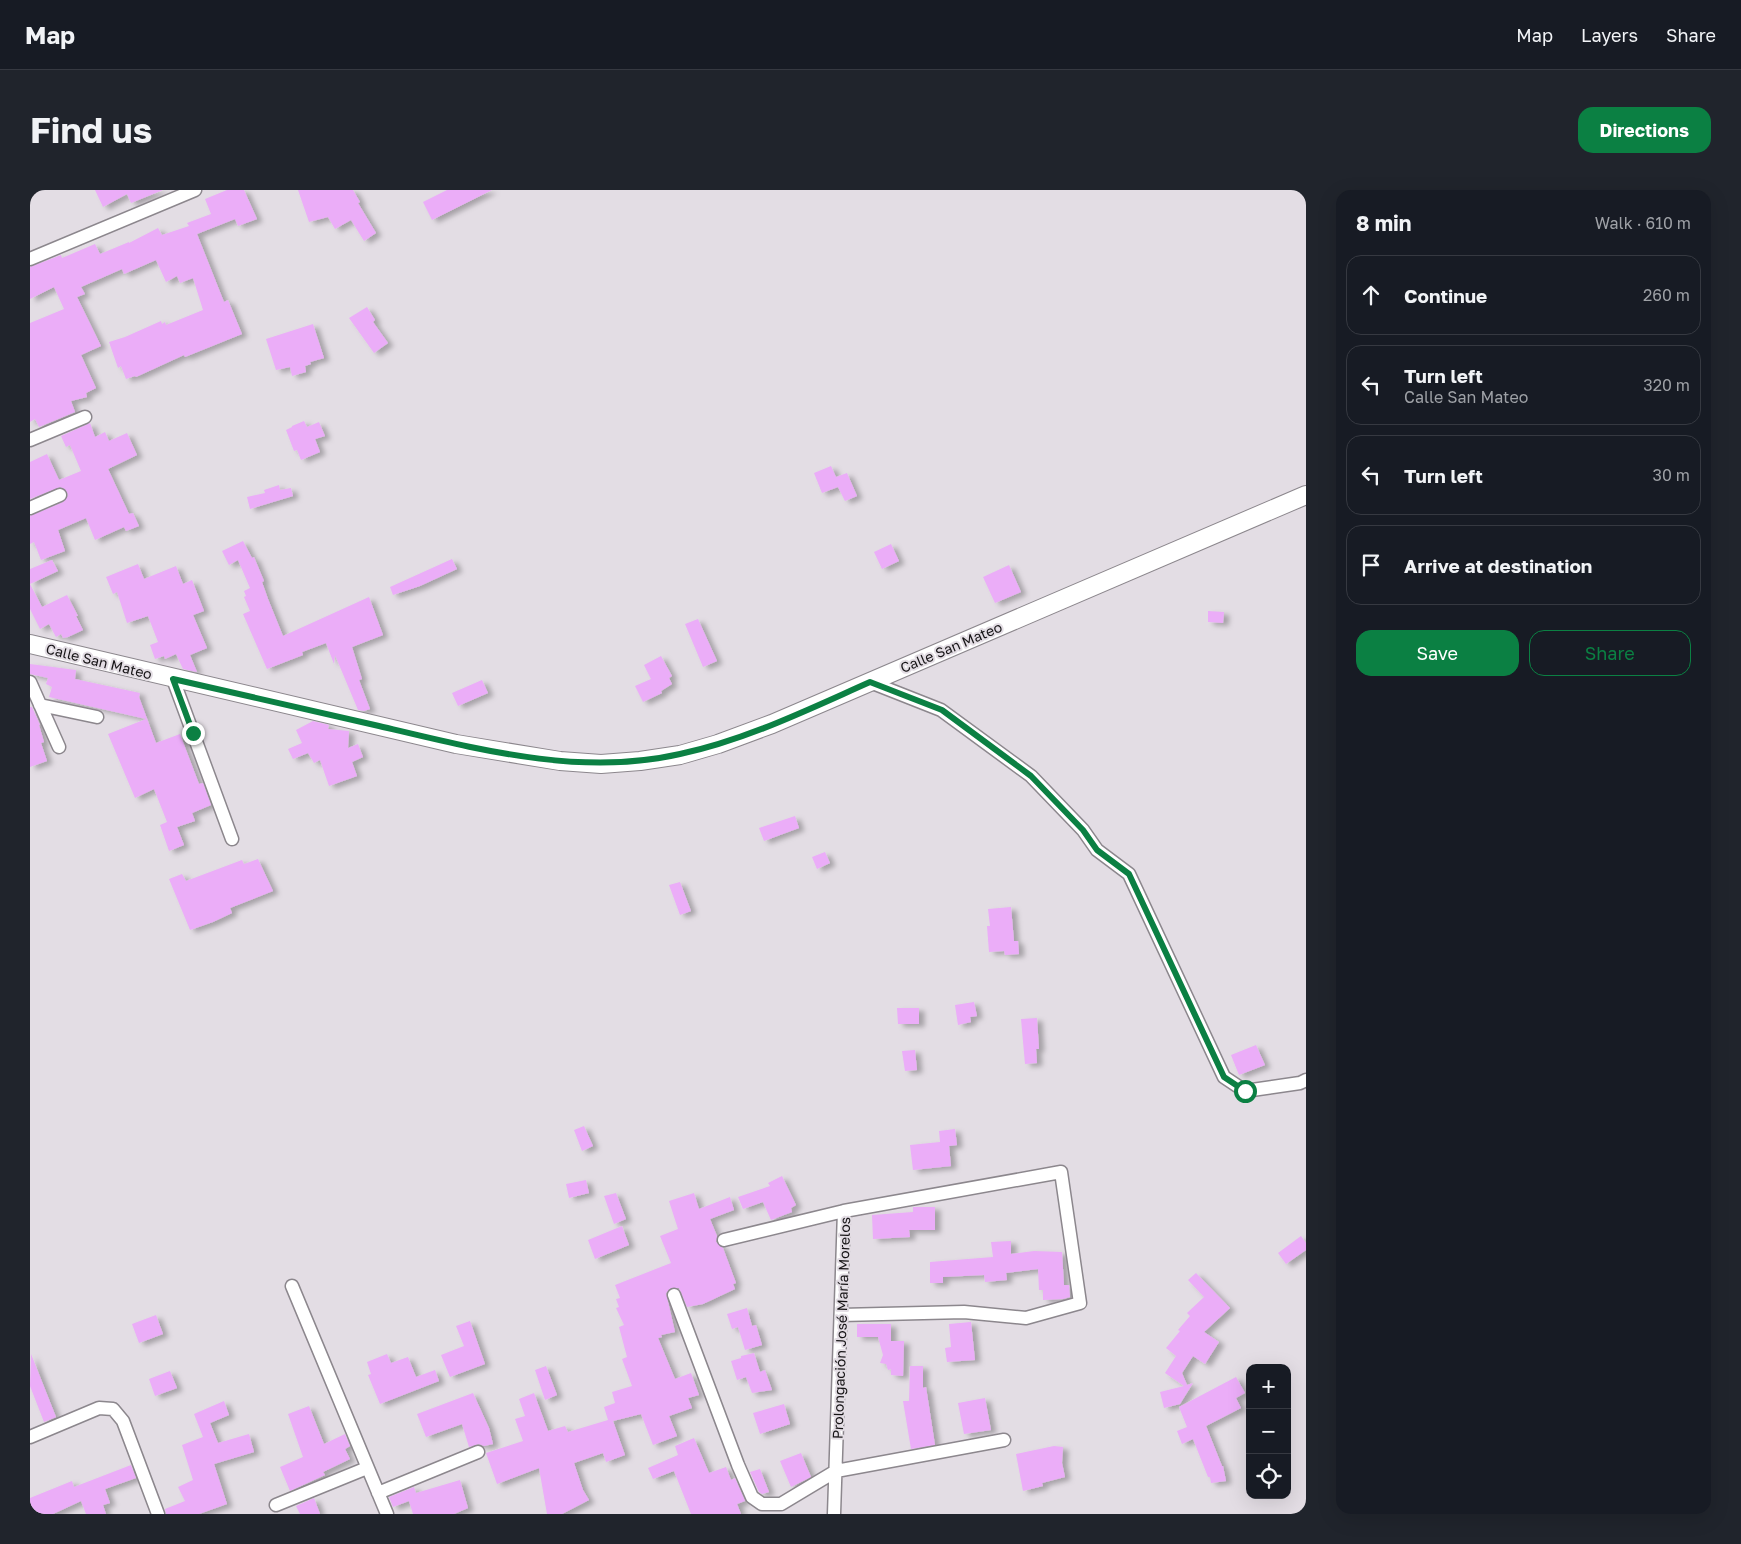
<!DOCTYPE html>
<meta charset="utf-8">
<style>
:root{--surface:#171b24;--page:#20242c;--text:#f1f3f6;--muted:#9ea1a6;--line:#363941;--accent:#0b8043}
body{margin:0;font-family:"Golos Text",sans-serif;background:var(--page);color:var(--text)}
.controls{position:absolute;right:15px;bottom:15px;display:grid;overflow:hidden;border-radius:10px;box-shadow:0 5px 20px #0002}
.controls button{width:45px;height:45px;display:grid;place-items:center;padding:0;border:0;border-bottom:1px solid var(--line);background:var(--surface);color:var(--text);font:25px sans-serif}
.stop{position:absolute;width:15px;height:15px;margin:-11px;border:4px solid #0b8043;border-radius:50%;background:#fff}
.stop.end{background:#0b8043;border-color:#fff;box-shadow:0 1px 5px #0008}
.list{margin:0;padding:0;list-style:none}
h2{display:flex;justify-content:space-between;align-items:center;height:65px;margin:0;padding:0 20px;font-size:21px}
h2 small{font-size:16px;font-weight:400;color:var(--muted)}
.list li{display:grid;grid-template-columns:32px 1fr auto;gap:15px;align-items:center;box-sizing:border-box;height:80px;margin:0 10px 10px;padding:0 10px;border:1px solid var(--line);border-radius:15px}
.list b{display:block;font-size:19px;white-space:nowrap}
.list p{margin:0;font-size:16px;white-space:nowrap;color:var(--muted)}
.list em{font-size:16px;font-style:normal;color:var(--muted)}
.actions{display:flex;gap:10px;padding:15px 20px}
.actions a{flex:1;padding:11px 0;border:1px solid var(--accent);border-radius:15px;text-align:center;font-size:18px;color:var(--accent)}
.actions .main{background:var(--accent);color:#fff}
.icon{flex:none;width:28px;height:28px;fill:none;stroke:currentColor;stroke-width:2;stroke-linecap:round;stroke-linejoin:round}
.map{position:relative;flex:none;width:1276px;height:1324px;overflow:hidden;border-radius:15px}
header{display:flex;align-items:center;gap:30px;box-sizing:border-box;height:70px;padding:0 25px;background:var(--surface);border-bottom:1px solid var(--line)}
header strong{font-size:24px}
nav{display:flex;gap:28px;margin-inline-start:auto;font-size:18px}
.intro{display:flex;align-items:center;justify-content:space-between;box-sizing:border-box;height:120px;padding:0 30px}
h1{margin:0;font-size:35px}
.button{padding:12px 22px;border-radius:15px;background:var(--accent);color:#fff;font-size:18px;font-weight:700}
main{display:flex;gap:30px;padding:0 30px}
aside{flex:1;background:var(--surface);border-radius:15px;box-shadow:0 5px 20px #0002}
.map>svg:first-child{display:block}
</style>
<header>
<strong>Map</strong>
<nav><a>Map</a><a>Layers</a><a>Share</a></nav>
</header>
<div class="intro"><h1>Find us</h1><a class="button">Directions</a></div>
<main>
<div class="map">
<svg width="1276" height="1324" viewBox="0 0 1276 1324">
<defs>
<filter id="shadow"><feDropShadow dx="5.5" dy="3" stdDeviation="2.5" flood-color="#0004"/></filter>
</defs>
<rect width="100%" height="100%" fill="#e3dde4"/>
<path fill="#ebadf8" filter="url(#shadow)" d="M 65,0 L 133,0 L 101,13 L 97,4 L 73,17 Z
M 197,0 L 214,0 L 227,29 L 208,36 L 205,29 L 167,44 L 194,112 L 198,110 L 212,144 L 155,167 L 154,165 L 106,187 L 105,186 L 96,189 L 91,176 L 88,178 L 79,152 L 95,147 L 131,131 L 132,134 L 135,132 L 136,135 L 173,120 L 163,88 L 150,93 L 147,86 L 136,92 L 126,70 L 94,84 L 92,79 L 51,97 L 55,104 L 47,107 L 71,156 L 51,165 L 66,198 L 56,203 L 57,207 L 41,211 L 45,222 L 9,237 L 5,229 L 0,232 L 0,133 L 34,119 L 24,97 L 0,109 L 0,77 L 31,65 L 32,68 L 65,54 L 70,64 L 99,52 L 99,53 L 128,38 L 132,45 L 159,36 L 157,33 L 181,24 L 175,9 Z
M 268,0 L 323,0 L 330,12 L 328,13 L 346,43 L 334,51 L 321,30 L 305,39 L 298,27 L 279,32 Z
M 417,0 L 462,0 L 402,30 L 393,12 Z
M 337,117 L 345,130 L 343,132 L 358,153 L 344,163 L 319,128 Z
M 283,134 L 294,168 L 280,172 L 281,174 L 275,176 L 276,182 L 262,186 L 260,177 L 246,180 L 236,149 Z
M 274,231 L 277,237 L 289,232 L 295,246 L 285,249 L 290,262 L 271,270 L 267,260 L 264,261 L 256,240 L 262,237 L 262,236 Z
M 60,233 L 65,247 L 75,242 L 79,251 L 97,243 L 107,265 L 78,279 L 99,324 L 103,323 L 109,336 L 96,341 L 94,337 L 65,350 L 56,328 L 28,340 L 35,361 L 11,370 L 4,352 L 0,354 L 0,326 L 33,312 L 38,305 L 35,299 L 30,297 L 0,309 L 0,272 L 17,264 L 29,290 L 51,281 L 40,255 L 36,257 L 31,246 Z
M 801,276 L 806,287 L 817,283 L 827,306 L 815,311 L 808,297 L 792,303 L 784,283 Z
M 249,295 L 250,300 L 261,298 L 263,306 L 220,319 L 217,307 L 235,303 L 234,300 Z
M 213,351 L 222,368 L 224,367 L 234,391 L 232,392 L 238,409 L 253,446 L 339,407 L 353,445 L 322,457 L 332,489 L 329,490 L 340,519 L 334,521 L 328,520 L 305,465 L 304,474 L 296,453 L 272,462 L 273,465 L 237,479 L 213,424 L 220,421 L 214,407 L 216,406 L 214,401 L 220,398 L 208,370 L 199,375 L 192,361 Z
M 861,354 L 869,371 L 852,379 L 844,362 Z
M 422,369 L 427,379 L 390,396 L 363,405 L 360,397 Z
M 22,370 L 28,381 L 0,394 L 12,417 L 37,405 L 48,426 L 46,426 L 53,440 L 38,447 L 33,448 L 31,444 L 26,447 L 19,434 L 10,439 L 0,419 L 0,379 Z
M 108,374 L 114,389 L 146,376 L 153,394 L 162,390 L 174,421 L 163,425 L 177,458 L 160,465 L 167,482 L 153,479 L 146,464 L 135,469 L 134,466 L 125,469 L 120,455 L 128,452 L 118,426 L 97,433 L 87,402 L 83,404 L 76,387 Z
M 979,375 L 991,402 L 965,413 L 953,387 Z
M 1178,421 L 1194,422 L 1193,433 L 1178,432 Z
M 668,429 L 687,471 L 673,477 L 655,434 Z
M 631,466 L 642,486 L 639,488 L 642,494 L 631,501 L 632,503 L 613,512 L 605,496 L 621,489 L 614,475 Z
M 0,474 L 46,480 L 45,489 L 110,503 L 109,507 L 126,553 L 150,544 L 169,594 L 173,593 L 181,615 L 162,623 L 165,631 L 147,637 L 154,655 L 139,661 L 130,635 L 137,632 L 124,599 L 105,608 L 78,544 L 116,529 L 19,507 L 22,497 L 16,494 L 18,488 L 0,484 Z
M 452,490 L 458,503 L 428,516 L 422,503 Z
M 0,517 L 2,517 L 10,535 L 9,535 L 14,552 L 11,553 L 17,571 L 0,577 Z
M 283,531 L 299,535 L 298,539 L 319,541 L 318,558 L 328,554 L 333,567 L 322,572 L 327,586 L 299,596 L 290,570 L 284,573 L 278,563 L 263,569 L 258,559 L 272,553 L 266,540 Z
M 765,626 L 769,638 L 734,651 L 729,638 Z
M 795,662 L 800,673 L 787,679 L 782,667 Z
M 228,669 L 243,701 L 200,718 L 202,723 L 183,732 L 160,740 L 139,689 L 152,684 L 156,691 L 212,670 L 214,674 Z
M 650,692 L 661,721 L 650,725 L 639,695 Z
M 981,717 L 984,751 L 988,751 L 989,764 L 975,765 L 974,761 L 959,762 L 957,736 L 960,736 L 958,719 Z
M 944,812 L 947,826 L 940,827 L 941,832 L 928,835 L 925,815 Z
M 867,818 L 889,818 L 889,834 L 868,834 Z
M 1007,828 L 1009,859 L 1006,859 L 1007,873 L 995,874 L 991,829 Z
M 1226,855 L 1235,875 L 1209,885 L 1201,865 Z
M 885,860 L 887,880 L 875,881 L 872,861 Z
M 554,936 L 563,956 L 552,961 L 544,940 Z
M 925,939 L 927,955 L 919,956 L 921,976 L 883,980 L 880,955 L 910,952 L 909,941 Z
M 752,986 L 766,1015 L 761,1018 L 762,1022 L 741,1030 L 733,1012 L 713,1019 L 708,1007 L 740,996 L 738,993 Z
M 556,990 L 559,1003 L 539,1008 L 536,994 Z
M 586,1003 L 596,1029 L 584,1034 L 574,1006 Z
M 664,1003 L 669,1019 L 700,1007 L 704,1020 L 680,1029 L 687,1046 L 686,1052 L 693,1058 L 706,1093 L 703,1094 L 705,1099 L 673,1114 L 657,1117 L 649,1098 L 641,1098 L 636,1103 L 645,1142 L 631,1145 L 632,1147 L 628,1148 L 645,1189 L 661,1183 L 669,1205 L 658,1208 L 662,1218 L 639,1226 L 647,1246 L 623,1255 L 611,1224 L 583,1231 L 595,1265 L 576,1272 L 573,1263 L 544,1273 L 553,1300 L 559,1310 L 532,1324 L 517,1324 L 509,1278 L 467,1294 L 456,1263 L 493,1251 L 485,1229 L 495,1226 L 489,1209 L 504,1203 L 518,1241 L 535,1236 L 538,1242 L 578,1230 L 574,1217 L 585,1213 L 582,1202 L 602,1196 L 592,1169 L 597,1167 L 589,1137 L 594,1135 L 586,1118 L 589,1117 L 586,1109 L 590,1108 L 585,1095 L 641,1073 L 630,1046 L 648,1039 L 639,1011 Z
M 883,1017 L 905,1017 L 905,1040 L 879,1040 L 880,1047 L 843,1049 L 842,1025 L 883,1022 Z
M 592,1036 L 599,1055 L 565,1069 L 558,1050 Z
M 1271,1046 L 1276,1053 L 1276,1060 L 1256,1074 L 1248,1063 Z
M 981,1051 L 981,1064 L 1004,1061 L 1032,1062 L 1034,1095 L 1039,1095 L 1040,1107 L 1033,1109 L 1013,1110 L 1013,1100 L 1009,1100 L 1008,1079 L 976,1083 L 977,1090 L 955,1092 L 954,1085 L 913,1087 L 913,1093 L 900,1093 L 900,1072 L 963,1067 L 961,1052 Z
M 1166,1083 L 1200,1118 L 1174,1142 L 1189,1152 L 1175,1174 L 1163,1166 L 1152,1183 L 1157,1195 L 1163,1193 L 1150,1214 L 1134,1218 L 1130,1202 L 1154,1196 L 1135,1183 L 1146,1166 L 1136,1158 L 1150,1141 L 1148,1140 L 1160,1126 L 1157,1123 L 1174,1107 L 1158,1090 Z
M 717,1118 L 722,1136 L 726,1135 L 732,1155 L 715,1160 L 708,1137 L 702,1139 L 697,1124 Z
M 126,1125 L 133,1144 L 109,1153 L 102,1134 Z
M 440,1131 L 455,1174 L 420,1187 L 411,1165 L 434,1156 L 426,1136 Z
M 941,1132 L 945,1170 L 917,1172 L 915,1158 L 921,1157 L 919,1134 Z
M 827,1134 L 861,1134 L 861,1151 L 874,1151 L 873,1186 L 861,1185 L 861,1174 L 861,1179 L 858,1180 L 856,1174 L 850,1173 L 853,1165 L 848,1147 L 827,1147 Z
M 724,1163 L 730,1182 L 735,1180 L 742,1200 L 722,1203 L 716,1187 L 707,1190 L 701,1171 L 711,1168 L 711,1166 Z
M 1,1164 L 26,1227 L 14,1232 L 0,1196 Z
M 357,1164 L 361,1173 L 378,1167 L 386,1187 L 405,1180 L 409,1191 L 350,1214 L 338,1185 L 341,1184 L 337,1172 Z
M 516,1176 L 527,1205 L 515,1210 L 505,1180 Z
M 880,1176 L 893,1176 L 893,1198 L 896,1197 L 905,1255 L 881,1259 L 873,1211 L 879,1211 Z
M 140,1181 L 147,1198 L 125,1206 L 119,1189 Z
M 1206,1187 L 1215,1203 L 1206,1208 L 1211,1218 L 1176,1236 L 1192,1276 L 1193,1276 L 1196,1291 L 1181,1293 L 1180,1287 L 1178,1287 L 1163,1249 L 1152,1254 L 1147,1241 L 1157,1237 L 1149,1217 Z
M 443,1203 L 459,1238 L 463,1254 L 454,1256 L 449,1254 L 439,1257 L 432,1234 L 396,1247 L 387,1224 Z
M 955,1208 L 961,1240 L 934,1244 L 928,1213 Z
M 194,1211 L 199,1225 L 180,1233 L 188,1253 L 219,1244 L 224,1262 L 184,1274 L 197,1314 L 169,1324 L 136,1324 L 135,1319 L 155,1311 L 148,1297 L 163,1290 L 152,1255 L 173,1247 L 164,1224 Z
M 754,1214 L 760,1234 L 730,1244 L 723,1223 Z
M 279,1216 L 294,1254 L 315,1244 L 320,1256 L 315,1259 L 320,1269 L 293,1282 L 295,1285 L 260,1301 L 250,1277 L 273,1267 L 258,1224 Z
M 664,1248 L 679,1283 L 696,1277 L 701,1290 L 705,1288 L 715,1311 L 707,1314 L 711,1324 L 661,1324 L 644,1281 L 623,1289 L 618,1278 L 648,1265 L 645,1256 Z
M 1024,1256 L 1033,1257 L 1032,1273 L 1035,1287 L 1012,1293 L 1013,1296 L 993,1301 L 986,1264 Z
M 771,1263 L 781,1287 L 761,1297 L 750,1271 Z
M 101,1275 L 106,1288 L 75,1299 L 80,1313 L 73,1315 L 76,1324 L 56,1324 L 51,1311 L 23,1324 L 0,1324 L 0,1308 L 42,1291 L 44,1297 Z
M 730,1279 L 739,1302 L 732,1304 L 729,1302 L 720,1282 Z
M 430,1290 L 438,1318 L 424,1324 L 383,1324 L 379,1311 L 363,1317 L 359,1307 L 384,1297 L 386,1303 Z
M 284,1308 L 290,1324 L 270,1324 L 266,1316 Z"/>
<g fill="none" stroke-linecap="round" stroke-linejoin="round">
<defs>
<path id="street" d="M 0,69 L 165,0
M 0,250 L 55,227
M 0,318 L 30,305
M 143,489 L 202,649
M 0,492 L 29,557
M 840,492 L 911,520 L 1001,586 L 1053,640 L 1067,660 L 1099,684 L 1194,887 L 1215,901 L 1270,893 L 1276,890
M 10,515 L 67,527
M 694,1050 L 814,1021
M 262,1096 L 357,1324
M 644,1105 L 708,1275 L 722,1307 L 732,1314 L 751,1314 L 806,1281 L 974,1250
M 0,1247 L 69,1218 L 83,1219 L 93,1231 L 128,1324
M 348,1303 L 448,1262
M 246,1315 L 337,1278
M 804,1324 C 808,1223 811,1122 814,1021 L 1031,982 L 1050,1113 L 996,1128 L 934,1122 L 811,1125"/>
<path id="secondary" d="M 0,454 L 426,554 L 530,571 L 571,574 L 610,571 L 650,565 L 688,554 L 742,534 L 1276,305"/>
</defs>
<use href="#street" stroke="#8c878d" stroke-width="15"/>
<use href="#secondary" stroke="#8c878d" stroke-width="20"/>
<use href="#street" stroke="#fff" stroke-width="12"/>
<use href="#secondary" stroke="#fff" stroke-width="18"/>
</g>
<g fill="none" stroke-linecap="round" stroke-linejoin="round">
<path stroke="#0b8043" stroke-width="6" d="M 163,543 L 143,489 C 212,505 281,520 349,536 C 447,559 550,587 650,564 C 716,550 779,519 840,492 L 912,520 L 1001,586 L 1053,640 L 1067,660 L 1099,684 L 1194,887 L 1215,901"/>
</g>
<g text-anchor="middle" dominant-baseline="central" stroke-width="4" stroke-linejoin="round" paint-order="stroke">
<g font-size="14" fill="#161416" stroke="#e3dde4">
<text transform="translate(921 457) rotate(-23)">Calle San Mateo</text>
<text transform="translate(69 471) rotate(14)">Calle San Mateo</text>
<text transform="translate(811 1138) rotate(-88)">Prolongación José María Morelos</text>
</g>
</g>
</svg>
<div class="controls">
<button>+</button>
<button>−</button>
<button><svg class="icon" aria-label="locate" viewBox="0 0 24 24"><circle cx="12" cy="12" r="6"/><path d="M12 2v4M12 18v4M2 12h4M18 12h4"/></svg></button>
</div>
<div class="stop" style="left:1215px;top:901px"></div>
<div class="stop end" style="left:163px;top:543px"></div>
</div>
<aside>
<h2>8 min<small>Walk · 610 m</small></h2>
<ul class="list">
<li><svg class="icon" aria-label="ahead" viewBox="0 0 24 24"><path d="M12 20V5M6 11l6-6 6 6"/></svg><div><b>Continue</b></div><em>260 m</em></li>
<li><svg class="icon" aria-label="left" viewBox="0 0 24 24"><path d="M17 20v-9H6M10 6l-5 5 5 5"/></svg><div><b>Turn left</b><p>Calle San Mateo</p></div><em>320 m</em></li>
<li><svg class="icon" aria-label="left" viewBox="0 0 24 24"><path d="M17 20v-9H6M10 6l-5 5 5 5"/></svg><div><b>Turn left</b></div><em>30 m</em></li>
<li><svg class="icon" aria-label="arrive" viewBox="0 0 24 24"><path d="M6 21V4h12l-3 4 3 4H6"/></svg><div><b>Arrive at destination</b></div></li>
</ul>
<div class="actions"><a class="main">Save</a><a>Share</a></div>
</aside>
</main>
